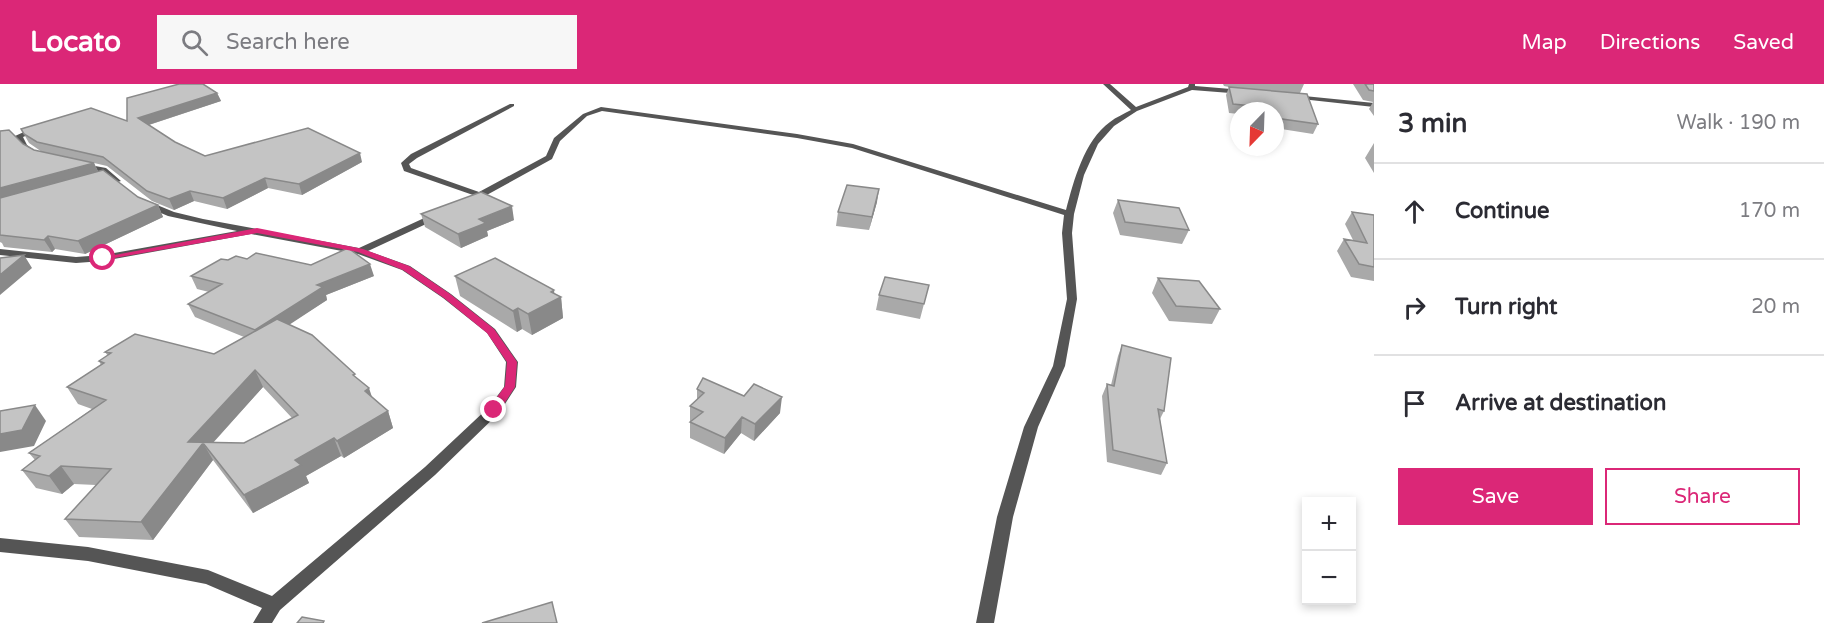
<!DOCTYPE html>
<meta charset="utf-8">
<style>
:root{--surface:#fff;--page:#f7f7f7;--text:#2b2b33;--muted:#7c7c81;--line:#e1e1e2;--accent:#db2777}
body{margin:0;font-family:"Varela Round",sans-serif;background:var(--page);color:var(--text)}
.controls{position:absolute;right:18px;bottom:18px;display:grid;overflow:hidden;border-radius:0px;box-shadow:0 3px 9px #0003}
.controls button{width:54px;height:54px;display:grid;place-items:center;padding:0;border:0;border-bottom:2px solid var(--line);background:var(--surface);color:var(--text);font:30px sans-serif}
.compass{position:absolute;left:1230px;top:18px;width:54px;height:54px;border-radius:50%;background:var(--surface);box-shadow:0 3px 9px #0003;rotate:203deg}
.stop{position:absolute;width:18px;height:18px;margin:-14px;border:4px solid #db2777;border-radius:50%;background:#fff}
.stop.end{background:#db2777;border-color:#fff;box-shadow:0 2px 6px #0008}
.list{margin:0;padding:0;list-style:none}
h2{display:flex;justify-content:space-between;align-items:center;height:78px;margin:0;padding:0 24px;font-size:26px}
h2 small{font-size:20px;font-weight:400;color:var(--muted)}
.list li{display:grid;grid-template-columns:39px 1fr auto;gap:18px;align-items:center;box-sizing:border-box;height:96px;padding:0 24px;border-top:2px solid var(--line)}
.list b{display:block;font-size:22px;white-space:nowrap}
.list em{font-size:20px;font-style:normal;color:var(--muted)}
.actions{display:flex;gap:12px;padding:18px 24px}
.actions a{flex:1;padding:14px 0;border:2px solid var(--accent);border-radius:0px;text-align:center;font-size:21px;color:var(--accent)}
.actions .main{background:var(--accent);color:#fff}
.icon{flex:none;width:33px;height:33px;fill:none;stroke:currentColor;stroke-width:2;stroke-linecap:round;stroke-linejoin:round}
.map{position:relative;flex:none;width:1374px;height:539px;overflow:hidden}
header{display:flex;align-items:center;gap:36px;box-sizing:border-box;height:84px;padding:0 30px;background:var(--accent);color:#fff}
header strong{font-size:28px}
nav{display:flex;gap:33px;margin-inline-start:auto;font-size:21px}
.search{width:420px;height:54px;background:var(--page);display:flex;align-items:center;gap:15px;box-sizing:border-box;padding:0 21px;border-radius:0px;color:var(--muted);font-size:22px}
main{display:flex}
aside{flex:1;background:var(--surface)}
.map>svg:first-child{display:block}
</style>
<header>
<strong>Locato</strong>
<div class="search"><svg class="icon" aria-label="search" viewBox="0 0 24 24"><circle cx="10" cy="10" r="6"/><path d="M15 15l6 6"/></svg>Search here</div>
<nav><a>Map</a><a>Directions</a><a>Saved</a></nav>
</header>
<main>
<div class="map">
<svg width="1374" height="539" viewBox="0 0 1374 539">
<rect width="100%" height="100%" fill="#fff"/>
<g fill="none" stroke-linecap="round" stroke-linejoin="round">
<path fill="#555" fill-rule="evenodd" d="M 1103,0 L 1110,0 L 1136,23 L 1188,3 L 1189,0 L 1195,0 L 1195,2 L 1243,6 L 1246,8 L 1243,10 L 1192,6 L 1137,27 L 1114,42 L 1098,60 L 1084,91 L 1074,130 L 1072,149 L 1077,215 L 1065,282 L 1038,343 L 1013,433 L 994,539 L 976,539 L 997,433 L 1024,343 L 1053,282 L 1067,215 L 1062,149 L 1064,131 L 852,64 L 797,54 L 602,27 L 587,32 L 560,57 L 552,75 L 474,118 L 467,116 L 473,111 L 404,87 L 401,79 L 411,70 L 510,20 L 514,20 L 514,22 L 417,74 L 409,80 L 411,84 L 479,108 L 546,72 L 554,54 L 583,30 L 601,23 L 797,50 L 853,60 L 1066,126 C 1074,96 1084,57 1110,38 C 1116,33 1124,30 1131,26 Z
M 1294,11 L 1374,19 L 1374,23 L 1292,14 L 1291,13 Z
M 35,43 L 42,45 L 23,53 L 27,61 L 38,69 L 34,71 L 21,64 L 15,52 Z
M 79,79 L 106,84 L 121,97 L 114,99 L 100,88 L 79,83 Z
M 145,116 L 174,128 L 203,135 L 359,164 L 433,130 L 439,130 L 439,134 L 368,167 L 410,182 L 451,210 L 495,245 L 518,278 L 516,303 L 499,329 L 435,391 L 280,526 L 272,539 L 253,539 L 262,524 L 206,500 L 88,477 L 0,468 L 0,454 L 88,463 L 208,486 L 272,512 L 425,383 L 489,323 L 504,303 L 506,278 L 487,249 L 443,214 L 402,186 L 358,170 L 251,150 L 103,177 L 76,179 L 0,171 L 0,165 L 76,173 L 103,171 L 237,147 L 168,132 L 142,121 L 142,117 Z"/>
</g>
<path fill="#a9a9a9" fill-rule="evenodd" d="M 1223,0 L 1304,0 L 1300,9 L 1318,40 L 1313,50 L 1275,44 L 1275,27 L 1239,27 L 1239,30 L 1229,29 L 1226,11 L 1229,3 L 1224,2 Z
M 1353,0 L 1374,0 L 1374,32 L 1369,25 L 1373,18 L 1363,16 Z
M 217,9 L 221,17 L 149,41 L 175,58 L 205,72 L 362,78 L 302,111 L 268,104 L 227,125 L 194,117 L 174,126 L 152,117 L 107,82 L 94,79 L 98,87 L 138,113 L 158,121 L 163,133 L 85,170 L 55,165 L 52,168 L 4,163 L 2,159 L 0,158 L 0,47 L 34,66 L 42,68 L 29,59 L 21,45 L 127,37 Z
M 1374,59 L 1374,89 L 1365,74 Z
M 1118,116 L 1189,146 L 1182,160 L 1120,151 L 1113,129 Z
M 877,118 L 869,146 L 836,142 L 838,128 Z
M 1352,128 L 1374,131 L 1374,197 L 1351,193 L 1337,167 L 1344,155 L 1353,156 L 1345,140 Z
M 421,130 L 514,136 L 487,147 L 488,152 L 461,164 L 425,143 Z
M 247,175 L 311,181 L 374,192 L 326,211 L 327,216 L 289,240 L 356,294 L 373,314 L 388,327 L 393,344 L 344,374 L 341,372 L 306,392 L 309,399 L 253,429 L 213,376 L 153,456 L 79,453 L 65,435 L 96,401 L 74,400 L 62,410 L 36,404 L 22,386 L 35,376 L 29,369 L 92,325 L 78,320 L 67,303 L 101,281 L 99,277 L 108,272 L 105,268 L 214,270 L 244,253 L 195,233 L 188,220 L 209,208 L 197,205 L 191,192 L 228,176 ZM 263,303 L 292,334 L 244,359 L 213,359 Z
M 455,192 L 554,209 L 561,213 L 563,234 L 532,251 L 522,245 L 517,248 L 460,212 Z
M 1158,194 L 1220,225 L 1212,240 L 1169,237 L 1152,209 Z
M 929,201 L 920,235 L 876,226 L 879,211 Z
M 1122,261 L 1164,327 L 1160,335 L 1167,379 L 1161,391 L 1107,378 L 1102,312 L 1107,300 L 1111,301 L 1118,272 Z
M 697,305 L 780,329 L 754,357 L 741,349 L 724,370 L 690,354 L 690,322 L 697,316 Z"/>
<path fill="#898989" d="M 217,9 L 221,17 L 142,43 L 138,34 Z
M 360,69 L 362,78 L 302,111 L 299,100 Z
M 94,79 L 99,90 L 0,118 L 0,104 Z
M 265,94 L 268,104 L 227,125 L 223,114 Z
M 879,105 L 877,118 L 869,146 L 872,133 Z
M 190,107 L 194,117 L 174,126 L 169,115 Z
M 158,121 L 163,133 L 85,170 L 78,157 Z
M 512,122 L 514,136 L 487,147 L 488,152 L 461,164 L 458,150 L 479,135 Z
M 48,152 L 55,165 L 52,168 L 44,156 Z
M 24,171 L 32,184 L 0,211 L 0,191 Z
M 370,180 L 374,192 L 326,211 L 327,216 L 260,260 L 255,246 L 317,201 Z
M 554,206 L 555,216 L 561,213 L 563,234 L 532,251 L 528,230 L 551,208 Z
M 518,224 L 522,245 L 517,248 L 513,227 Z
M 255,286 L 263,303 L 208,364 L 203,359 L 213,376 L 153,456 L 141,438 L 188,358 Z
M 369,304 L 375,322 L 365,307 Z
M 782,313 L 780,329 L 754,357 L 755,340 Z
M 35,321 L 46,337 L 34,362 L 0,368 L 0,350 Z
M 388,327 L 393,344 L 344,374 L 337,357 Z
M 742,333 L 741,349 L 724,370 L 725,354 Z
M 334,354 L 341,372 L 306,392 L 309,399 L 253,429 L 244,411 L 295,376 Z
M 61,382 L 74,400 L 62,410 L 49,392 Z"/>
<path fill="#c4c4c4" stroke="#898989" stroke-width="1.5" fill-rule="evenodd" d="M 179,0 L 203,0 L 217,9 L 138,34 L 175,58 L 205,72 L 308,44 L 360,69 L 299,100 L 265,94 L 223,114 L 190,107 L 169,115 L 147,107 L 103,73 L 37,58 L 24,50 L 21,45 L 91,24 L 127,37 L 127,14 Z
M 1365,0 L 1374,0 L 1374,7 L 1369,6 Z
M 1229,3 L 1307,10 L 1318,40 L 1275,34 L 1275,27 L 1263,27 L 1262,23 L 1233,20 Z
M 9,46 L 23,60 L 34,66 L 94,79 L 0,104 L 0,47 Z
M 103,86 L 138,113 L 158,121 L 78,157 L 48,152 L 44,156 L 0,151 L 0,114 Z
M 847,101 L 879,105 L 872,133 L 838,128 Z
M 481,108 L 512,122 L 479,135 L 486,139 L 458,150 L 421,130 Z
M 1118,116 L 1179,124 L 1189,146 L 1125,138 Z
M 1352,128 L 1374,131 L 1374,183 L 1359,180 L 1344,155 L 1367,159 Z
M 348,164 L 370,180 L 317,201 L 323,203 L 255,246 L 188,220 L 222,200 L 191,192 L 221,175 L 228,176 L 236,172 L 247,175 L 256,169 L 311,181 Z
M 24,171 L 0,191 L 0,174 Z
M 495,174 L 554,206 L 551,208 L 561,213 L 528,230 L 518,224 L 513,227 L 455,192 Z
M 885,193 L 929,201 L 924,220 L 879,211 Z
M 1158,194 L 1199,197 L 1220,225 L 1176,222 Z
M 277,235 L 312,251 L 355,290 L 353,291 L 369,304 L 365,307 L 388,327 L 337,357 L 334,354 L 295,376 L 301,381 L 244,411 L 203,359 L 141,438 L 65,435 L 111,385 L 61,382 L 49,392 L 22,386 L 40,372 L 29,369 L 106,316 L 67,303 L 104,279 L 99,277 L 111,269 L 105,268 L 135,250 L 214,270 ZM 255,286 L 298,331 L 244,359 L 188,358 Z
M 1122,261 L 1171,274 L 1164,327 L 1158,325 L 1167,379 L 1113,366 L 1107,300 L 1114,302 Z
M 703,294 L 744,312 L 754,300 L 782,313 L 755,340 L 742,333 L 725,354 L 690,338 L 703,328 L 690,322 L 704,309 L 697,305 Z
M 35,321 L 22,346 L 0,350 L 0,327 Z
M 552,518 L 557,539 L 482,539 Z
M 302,533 L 324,537 L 323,539 L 297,539 Z"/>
<path fill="#db2777" d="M 257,144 L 363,165 L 409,182 L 450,210 L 494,245 L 517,278 L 515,303 L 498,329 L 490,329 L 488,326 L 505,302 L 507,278 L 487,249 L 444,214 L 403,186 L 358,168 L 257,149 L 103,176 L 99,174 Z"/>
</svg>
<div class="controls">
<button>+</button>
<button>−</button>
</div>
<svg class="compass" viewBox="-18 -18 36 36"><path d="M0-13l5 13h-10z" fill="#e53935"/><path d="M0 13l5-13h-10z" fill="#7c7c81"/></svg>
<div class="stop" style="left:103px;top:174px"></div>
<div class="stop end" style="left:494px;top:326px"></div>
</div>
<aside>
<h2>3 min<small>Walk · 190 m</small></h2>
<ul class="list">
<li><svg class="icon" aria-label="ahead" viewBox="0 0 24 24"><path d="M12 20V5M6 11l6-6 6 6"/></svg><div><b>Continue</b></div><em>170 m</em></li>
<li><svg class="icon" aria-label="right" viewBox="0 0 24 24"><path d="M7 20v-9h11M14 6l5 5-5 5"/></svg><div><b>Turn right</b></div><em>20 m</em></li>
<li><svg class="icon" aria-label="arrive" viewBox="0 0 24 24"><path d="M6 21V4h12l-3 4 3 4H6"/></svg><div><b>Arrive at destination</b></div></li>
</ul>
<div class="actions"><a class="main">Save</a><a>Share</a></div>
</aside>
</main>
